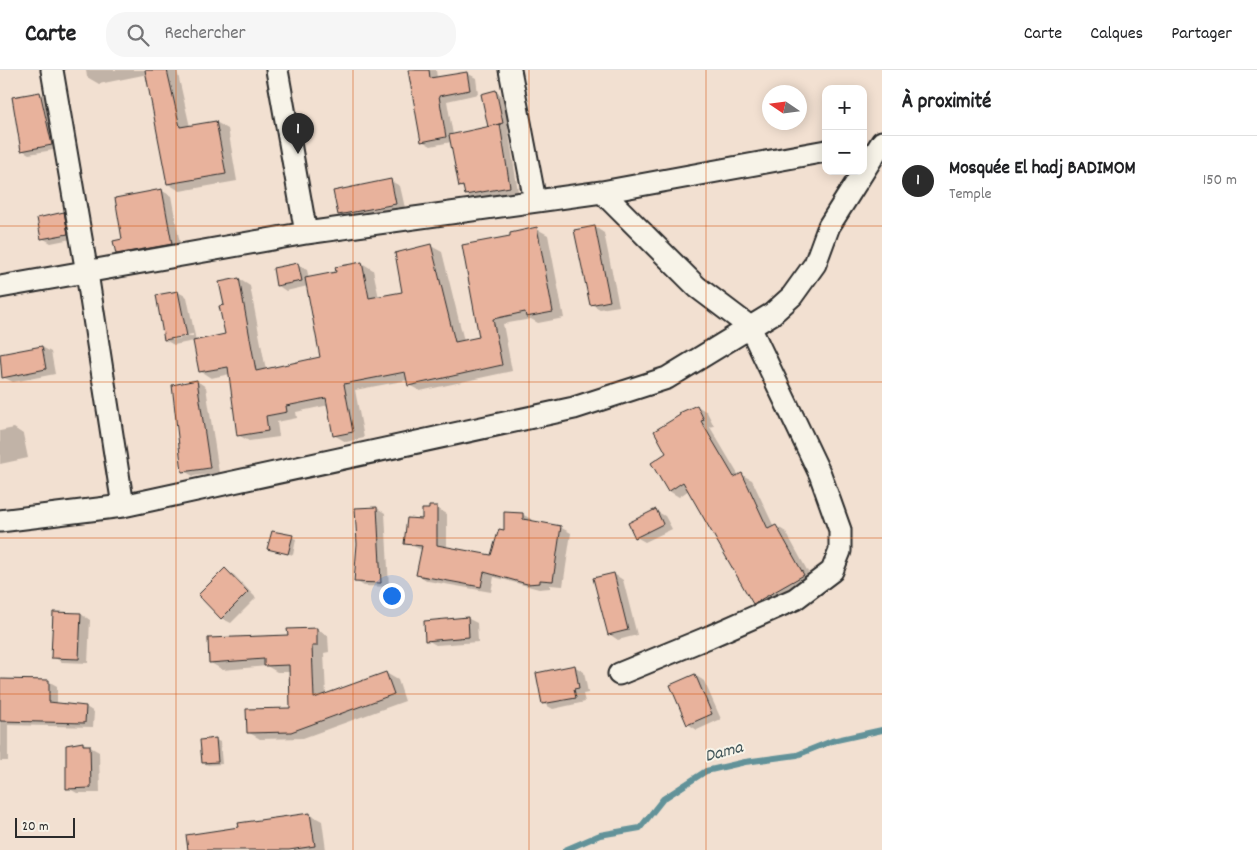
<!DOCTYPE html>
<html lang="fr">
<meta charset="utf-8">
<style>
:root{--surface:#fff;--page:#f6f6f6;--text:#202124;--muted:#757577;--line:#e0e0e0;--accent:#2b2b2b}
body{margin:0;font-family:Dekko,sans-serif;background:var(--page);color:var(--text)}
.controls{position:absolute;right:15px;top:15px;display:grid;overflow:hidden;border-radius:10px;box-shadow:0 2px 12px #0003}
.controls button{width:45px;height:45px;display:grid;place-items:center;padding:0;border:0;border-bottom:1px solid var(--line);background:var(--surface);color:var(--text);font:25px sans-serif}
.compass{position:absolute;left:762px;top:15px;width:45px;height:45px;border-radius:50%;background:var(--surface);box-shadow:0 2px 12px #0003;rotate:283deg}
.scale{position:absolute;left:15px;bottom:12px;width:60px;box-sizing:border-box;padding-left:5px;border:2px solid #2b2b2b;border-top:0;font-size:14px;line-height:18px;white-space:nowrap;color:#2b2b2b;-webkit-text-stroke:4px #f7f3e8;paint-order:stroke}
.you{position:absolute;left:391px;top:525px;width:18px;height:18px;margin:-12px;border:4px solid #fff;border-radius:50%;background:#1a73e8;box-shadow:0 0 0 8px #1a73e833}
.badge{display:grid;place-items:center;width:32px;height:32px;border-radius:50%;background:var(--accent);color:#fff;font-size:16px;font-weight:700}
.pin{position:absolute;translate:-50% -41px;filter:drop-shadow(0 1px 2px #0008)}
.pin::after{content:'';position:absolute;top:26px;width:18px;height:15px;background:inherit;clip-path:polygon(0 0,100% 0,50% 100%)}
.list{margin:0;padding:0;list-style:none}
h2{display:flex;justify-content:space-between;align-items:center;height:65px;margin:0;padding:0 20px;font-size:21px}
h2 small{font-size:16px;font-weight:400;color:var(--muted)}
.list li{display:grid;grid-template-columns:32px 1fr auto;gap:15px;align-items:center;box-sizing:border-box;height:90px;padding:0 20px;border-top:1px solid var(--line)}
.list b{display:block;font-size:19px;white-space:nowrap}
.list p{margin:0;font-size:16px;white-space:nowrap;color:var(--muted)}
.list em{font-size:16px;font-style:normal;color:var(--muted)}
.icon{flex:none;width:28px;height:28px;fill:none;stroke:currentColor;stroke-width:2;stroke-linecap:round;stroke-linejoin:round}
.map{position:relative;flex:none;width:882px;height:780px;overflow:hidden}
header{display:flex;align-items:center;gap:30px;box-sizing:border-box;height:70px;padding:0 25px;background:var(--surface);border-bottom:1px solid var(--line)}
header strong{font-size:24px}
nav{display:flex;gap:28px;margin-inline-start:auto;font-size:18px}
.search{width:350px;height:45px;background:var(--page);display:flex;align-items:center;gap:12px;box-sizing:border-box;padding:0 18px;border-radius:20px;color:var(--muted);font-size:19px}
main{display:flex}
aside{flex:1;background:var(--surface)}
.map>svg:first-child{display:block}
</style>
<header>
<strong>Carte</strong>
<div class="search"><svg class="icon" aria-label="search" viewBox="0 0 24 24"><circle cx="10" cy="10" r="6"/><path d="M15 15l6 6"/></svg>Rechercher</div>
<nav><a>Carte</a><a>Calques</a><a>Partager</a></nav>
</header>
<main>
<div class="map">
<svg width="882" height="780" viewBox="0 0 882 780">
<rect width="100%" height="100%" fill="#f2e0d1"/>
<filter id="ink" filterUnits="userSpaceOnUse"><feTurbulence type="fractalNoise" baseFrequency=".02" numOctaves="2"/><feDisplacementMap in="SourceGraphic" scale="10" xChannelSelector="R" yChannelSelector="G"/><feConvolveMatrix kernelMatrix="1 2 1 2 8 2 1 2 1" color-interpolation-filters="sRGB"/></filter>
<g filter="url(#ink)">
<path fill="#0003" fill-rule="evenodd" d="M 86,0 L 177,0 L 190,57 L 216,52 L 228,59 L 237,111 L 180,121 L 168,114 L 148,4 L 99,14 L 87,7 Z
M 408,0 L 436,0 L 437,8 L 467,3 L 476,8 L 478,24 L 447,31 L 453,65 L 491,57 L 496,22 L 505,27 L 512,58 L 508,59 L 518,121 L 475,130 L 466,125 L 465,120 L 460,116 L 451,72 L 431,76 L 422,71 Z
M 40,23 L 47,28 L 59,79 L 29,84 L 22,80 Z
M 391,111 L 400,116 L 405,138 L 348,149 L 339,144 Z
M 161,120 L 171,126 L 181,179 L 126,188 L 117,183 Z
M 64,144 L 73,149 L 76,168 L 51,173 L 42,168 Z
M 595,157 L 604,163 L 619,236 L 600,239 L 591,234 Z
M 537,159 L 548,165 L 564,248 L 538,253 L 531,249 L 503,254 L 512,301 L 420,321 L 409,315 L 408,310 L 355,320 L 364,368 L 346,372 L 334,365 L 329,335 L 296,342 L 297,348 L 277,352 L 279,367 L 249,371 L 238,365 L 230,304 L 211,308 L 200,301 L 194,271 L 174,275 L 165,270 L 178,222 L 187,227 L 196,271 L 226,265 L 225,236 L 239,209 L 250,216 L 266,300 L 322,288 L 308,216 L 286,221 L 277,215 L 298,195 L 307,200 L 309,209 L 338,203 L 362,193 L 373,200 L 379,228 L 404,223 L 431,176 L 442,182 L 464,271 L 480,268 L 512,167 ZM 193,264 L 193,266 L 172,270 L 172,268 Z
M 42,277 L 51,282 L 55,304 L 13,312 L 3,307 L 0,285 Z
M 197,311 L 206,317 L 219,403 L 193,406 L 184,401 Z
M 697,336 L 707,342 L 714,356 L 710,357 L 739,406 L 742,405 L 752,410 L 774,457 L 776,456 L 786,462 L 813,511 L 764,539 L 754,533 L 689,420 L 679,427 L 669,421 L 668,384 Z
M 14,358 L 23,364 L 28,388 L 0,394 L 0,361 Z
M 377,438 L 385,443 L 389,517 L 364,516 L 356,511 Z
M 437,438 L 447,444 L 447,478 L 492,486 L 505,462 L 522,444 L 533,450 L 533,452 L 560,457 L 571,463 L 563,516 L 550,515 L 550,518 L 539,519 L 494,507 L 491,522 L 428,511 L 418,505 L 422,480 L 406,473 L 423,450 Z
M 656,441 L 665,446 L 672,459 L 645,472 L 636,467 Z
M 292,467 L 296,469 L 293,485 L 269,478 Z
M 225,500 L 234,505 L 256,528 L 231,553 L 221,548 Z
M 614,504 L 623,510 L 637,565 L 618,570 L 609,564 Z
M 81,544 L 90,550 L 88,593 L 62,592 L 53,587 Z
M 467,548 L 477,553 L 478,572 L 436,575 L 427,570 Z
M 316,559 L 328,566 L 329,582 L 324,583 L 326,625 L 386,603 L 398,610 L 405,631 L 303,668 L 260,669 L 248,662 L 291,639 L 290,602 L 277,602 L 267,596 L 223,600 L 211,593 Z
M 574,596 L 584,602 L 588,623 L 583,624 L 585,632 L 553,639 L 544,634 Z
M 695,605 L 704,611 L 721,649 L 697,660 L 688,654 Z
M 0,610 L 48,611 L 57,616 L 57,634 L 86,637 L 94,642 L 93,657 L 8,655 L 8,691 L 0,691 Z
M 216,670 L 220,672 L 222,694 L 208,695 L 203,693 Z
M 83,673 L 99,682 L 100,723 L 77,723 L 68,718 Z
M 309,744 L 322,751 L 326,780 L 189,780 L 240,758 Z"/>
<g fill="none" stroke-linecap="round" stroke-linejoin="round">
<path stroke="#629299" stroke-width="6" d="M 565,780 L 600,765 L 640,758 L 663,729 L 706,701 L 745,692 L 797,685 L 832,671 L 882,660"/>
</g>
<path fill="#e8b29c" stroke="#2b2b2b" d="M 145,0 L 167,0 L 180,57 L 216,51 L 226,104 L 167,114 Z
M 408,0 L 429,0 L 430,8 L 467,2 L 470,20 L 439,26 L 446,67 L 421,72 Z
M 496,20 L 503,53 L 488,57 L 481,24 Z
M 40,22 L 52,75 L 21,81 L 12,27 Z
M 500,54 L 510,117 L 465,125 L 463,116 L 459,117 L 449,65 Z
M 391,109 L 396,134 L 338,145 L 333,121 Z
M 162,119 L 172,174 L 116,184 L 113,171 L 122,169 L 115,128 Z
M 64,142 L 68,164 L 41,169 L 37,148 Z
M 595,156 L 610,231 L 590,235 L 574,160 Z
M 537,157 L 553,242 L 526,247 L 525,242 L 493,249 L 502,295 L 408,316 L 405,302 L 344,314 L 353,362 L 333,366 L 326,328 L 286,336 L 287,342 L 266,346 L 268,361 L 237,366 L 228,297 L 199,302 L 193,271 L 225,264 L 219,236 L 224,235 L 219,212 L 239,208 L 256,301 L 320,287 L 305,208 L 336,202 L 335,197 L 362,192 L 369,228 L 402,222 L 395,183 L 431,174 L 455,272 L 479,267 L 462,175 L 510,166 L 510,163 Z
M 298,193 L 302,211 L 276,216 L 273,198 Z
M 178,221 L 187,266 L 164,270 L 156,225 Z
M 42,276 L 46,299 L 2,308 L 0,284 Z
M 197,310 L 210,398 L 182,402 L 172,315 Z
M 697,335 L 704,350 L 701,351 L 734,407 L 742,403 L 768,459 L 776,455 L 804,505 L 753,534 L 683,412 L 668,422 L 651,393 L 666,383 L 654,361 L 680,345 L 679,343 Z
M 429,436 L 437,436 L 437,475 L 491,485 L 499,459 L 504,460 L 504,442 L 523,443 L 523,449 L 561,456 L 553,511 L 540,510 L 540,513 L 527,514 L 484,502 L 481,517 L 416,505 L 422,476 L 404,474 L 407,448 L 422,449 L 422,439 L 429,439 Z
M 377,437 L 381,513 L 354,512 L 357,474 L 355,438 Z
M 656,439 L 663,454 L 635,468 L 628,453 Z
M 272,461 L 293,465 L 288,484 L 267,479 Z
M 225,498 L 248,522 L 221,549 L 198,525 Z
M 614,503 L 628,560 L 608,565 L 593,508 Z
M 53,542 L 81,543 L 79,589 L 51,588 Z
M 468,547 L 469,567 L 425,571 L 424,551 Z
M 317,558 L 317,576 L 312,576 L 314,628 L 386,602 L 394,624 L 291,662 L 247,663 L 246,639 L 290,638 L 289,595 L 264,596 L 264,589 L 209,593 L 208,568 L 288,565 L 287,559 Z
M 575,595 L 579,618 L 574,619 L 576,628 L 542,634 L 536,603 Z
M 695,604 L 712,644 L 687,655 L 670,615 Z
M 0,609 L 49,610 L 49,632 L 86,636 L 85,653 L 0,651 Z
M 216,668 L 218,692 L 202,693 L 200,670 Z
M 83,672 L 83,675 L 90,675 L 91,718 L 66,719 L 66,675 Z
M 310,743 L 315,776 L 289,780 L 188,780 L 186,765 L 239,757 L 238,753 Z"/>
<g fill="none" stroke-linecap="round" stroke-linejoin="round">
<defs>
<path id="street" d="M 52,0 L 87,203 L 123,436
M 277,0 L 306,163
M 510,0 L 535,131
M 602,122 L 697,217 L 750,257 L 820,404 L 840,460 L 840,481 L 832,501 L 795,529 L 709,567 L 619,604
M 0,217 L 306,163 L 602,122 L 826,81
M 0,451 L 123,436 L 574,338 L 667,308 L 772,244 L 792,226 L 815,194 L 829,156 L 882,72"/>
</defs>
<use href="#street" stroke="#2b2b2b" stroke-width="25"/>
<use href="#street" stroke="#f7f3e8" stroke-width="21"/>
</g>
</g>
<path fill="none" stroke="#d5540f" stroke-width="1" stroke-opacity="0.55" d="M 176,0 L 176,780M 353,0 L 353,780M 529,0 L 529,780M 706,0 L 706,780M 0,156 L 882,156M 0,312 L 882,312M 0,468 L 882,468M 0,624 L 882,624"/>
<g text-anchor="middle" dominant-baseline="central" stroke-width="4" stroke-linejoin="round" paint-order="stroke">
<g font-size="18" font-style="italic" fill="#425659" stroke="#f7f3e8">
<text transform="translate(724 683) rotate(-15)">Dama</text>
</g>
</g>
</svg>
<div class="controls">
<button>+</button>
<button>−</button>
</div>
<svg class="compass" viewBox="-18 -18 36 36"><path d="M0-13l5 13h-10z" fill="#e53935"/><path d="M0 13l5-13h-10z" fill="#757577"/></svg>
<div class="scale">20 m</div>
<div class="you"></div>
<div class="pin badge" style="left:298px;top:84px">1</div>
</div>
<aside>
<h2>À proximité<small></small></h2>
<ul class="list">
<li><span class="badge">1</span><div><b>Mosquée El hadj BADIMOM</b><p>Temple</p></div><em>150 m</em></li>
</ul>
</aside>
</main>
